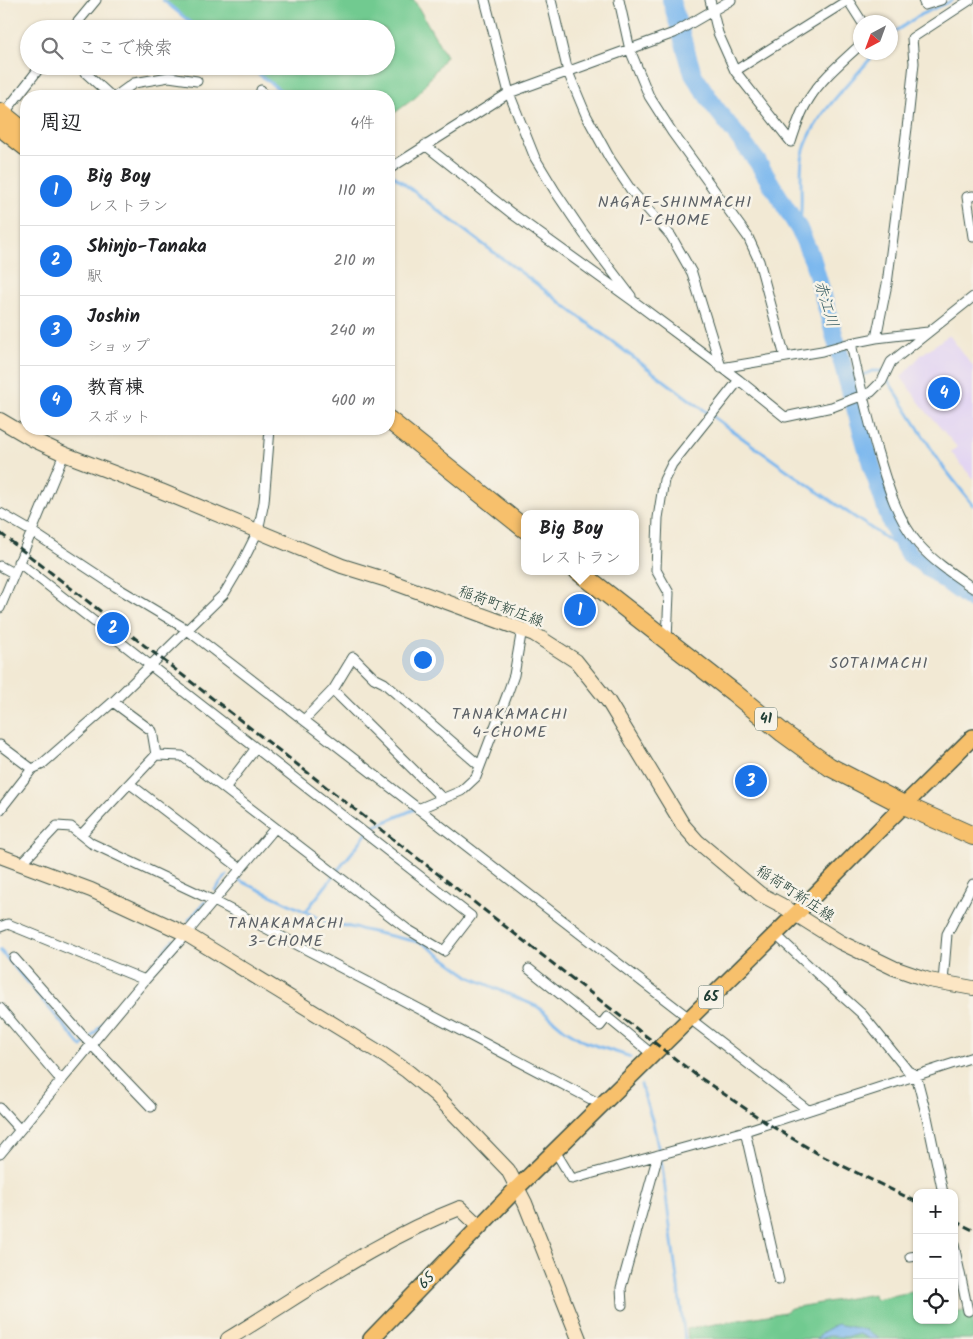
<!DOCTYPE html>
<html lang="ja">
<meta charset="utf-8">
<style>
:root{--surface:#fff;--page:#f6f6f6;--text:#202124;--muted:#757577;--line:#e0e0e0;--accent:#1a73e8}
body{margin:0;font-family:Kalam,"Klee One",sans-serif;background:var(--page);color:var(--text)}
.controls{position:absolute;right:15px;bottom:15px;display:grid;overflow:hidden;border-radius:10px;box-shadow:0 1px 4px #0004}
.controls button{width:45px;height:45px;display:grid;place-items:center;padding:0;border:0;border-bottom:1px solid var(--line);background:var(--surface);color:var(--text);font:25px sans-serif}
.compass{position:absolute;left:853px;top:15px;width:45px;height:45px;border-radius:50%;background:var(--surface);box-shadow:0 1px 4px #0004;rotate:221deg}
.you{position:absolute;left:422px;top:659px;width:18px;height:18px;margin:-12px;border:4px solid #fff;border-radius:50%;background:#1a73e8;box-shadow:0 0 0 8px #1a73e833}
.badge{display:grid;place-items:center;width:32px;height:32px;border-radius:50%;background:var(--accent);color:#fff;font-size:16px;font-weight:700}
.pin{position:absolute;translate:-50% -50%;border:2px solid #fff;box-shadow:0 1px 5px #0006}
.popup{position:absolute;left:521px;top:510px;width:118px;height:65px;box-sizing:border-box;display:grid;place-content:center;border-radius:10px;background:var(--surface);filter:drop-shadow(0 1px 4px #0005);font-size:16px;white-space:nowrap;color:var(--muted)}
.popup b{font-size:19px;color:var(--text)}
.popup::after{content:'';position:absolute;left:50%;top:100%;margin-left:-10px;border:10px solid transparent;border-top-color:var(--surface)}
.list{margin:0;padding:0;list-style:none}
h2{display:flex;justify-content:space-between;align-items:center;height:65px;margin:0;padding:0 20px;font-size:21px}
h2 small{font-size:16px;font-weight:400;color:var(--muted)}
.list li{display:grid;grid-template-columns:32px 1fr auto;gap:15px;align-items:center;box-sizing:border-box;height:70px;padding:0 20px;border-top:1px solid var(--line)}
.list b{display:block;font-size:19px;white-space:nowrap}
.list p{margin:0;font-size:16px;white-space:nowrap;color:var(--muted)}
.list em{font-size:16px;font-style:normal;color:var(--muted)}
.icon{flex:none;width:28px;height:28px;fill:none;stroke:currentColor;stroke-width:2;stroke-linecap:round;stroke-linejoin:round}
.map{position:relative;flex:none;width:973px;height:1339px;overflow:hidden}
.search{position:absolute;background:var(--surface);box-shadow:0 1px 4px #0004;left:20px;top:20px;width:375px;height:55px;display:flex;align-items:center;gap:12px;box-sizing:border-box;padding:0 18px;border-radius:28px;color:var(--muted);font-size:19px}
.panel{position:absolute;background:var(--surface);box-shadow:0 1px 4px #0004;left:20px;top:90px;width:375px;height:345px;border-radius:20px}
.map>svg:first-child{display:block}
</style>
<div class="map">
<svg width="973" height="1339" viewBox="0 0 973 1339">
<rect width="100%" height="100%" fill="#f7f3e8"/>
<filter id="ink" filterUnits="userSpaceOnUse"><feTurbulence type="fractalNoise" baseFrequency=".02" numOctaves="2"/><feDisplacementMap in="SourceGraphic" scale="10" xChannelSelector="R" yChannelSelector="G"/><feConvolveMatrix kernelMatrix="1 2 1 2 8 2 1 2 1" color-interpolation-filters="sRGB"/></filter>
<filter id="wash" filterUnits="userSpaceOnUse"><feTurbulence type="fractalNoise" baseFrequency=".0096" numOctaves="4" result="noise"/><feDisplacementMap in="SourceGraphic" scale="20" xChannelSelector="R" yChannelSelector="G"/><feGaussianBlur stdDeviation="1.12" result="paint"/><feColorMatrix in="noise" values="0 0 0 0 0 0 0 0 0 0 0 0 0 0 0 0 0 1.4 0 .05"/><feComposite in="paint" operator="in"/></filter>
<g filter="url(#wash)">
<rect width="100%" height="100%" fill="#f2e9d4"/>
<path fill="#e2d4f3" d="M 949,335 L 973,366 L 973,479 L 951,452 L 957,447 L 925,410 L 901,377 L 921,355 Z"/>
<path fill="#71ca90" stroke="#488462" d="M 163,0 L 414,0 L 446,56 L 416,97 L 389,117 L 389,96 L 289,96 L 250,66 L 386,66 L 386,29 L 201,29 Z
M 917,1291 L 917,1320 L 954,1320 L 954,1312 L 973,1308 L 973,1339 L 688,1339 L 687,1329 L 785,1312 L 791,1308 L 874,1294 L 875,1299 Z"/>
<path fill="#7cb8ee" stroke="#4e7a91" d="M 837,1324 L 866,1330 L 880,1339 L 870,1339 L 859,1334 C 843,1339 843,1336 829,1336 C 824,1337 822,1339 816,1339 L 823,1332 Z"/>
<g fill="none" stroke-linecap="round" stroke-linejoin="round">
<path stroke="#7cb8ee" stroke-width="3" d="M 163,0 L 199,29
M 890,35 L 920,15 L 953,0
M 248,66 L 288,96
M 389,172 C 437,210 485,246 534,282 C 656,376 779,468 908,553
M 799,229 C 804,206 799,183 802,160 C 807,121 852,82 876,52
M 849,382 L 872,371 L 882,371 L 941,464 L 973,505
M 239,880 L 327,922 L 423,943 L 470,977 L 538,1007 L 564,1029 L 585,1042 L 631,1057
M 215,890 L 227,875
M 306,911 L 371,828 L 415,809
M 189,920 L 205,902
M 0,950 L 82,1047 L 85,1043
M 147,971 L 173,940
M 92,1036 L 118,1006
M 641,1085 L 653,1123 L 662,1166 L 685,1339"/>
<path stroke="#7cb8ee" stroke-width="18" d="M 671,0 L 693,74 L 714,106 L 757,161 L 799,229 L 813,261 L 872,467 L 891,523 L 908,553 L 973,601"/>
</g>
</g>
<g filter="url(#ink)">
<g fill="none" stroke-linecap="round" stroke-linejoin="round">
<defs>
<path id="street" d="M 485,0 L 509,93 L 535,158 L 555,191 L 584,234 L 631,296
M 551,0 L 568,72 L 586,115 L 610,159 L 631,190 L 671,236 L 692,273 L 721,367
M 619,0 L 630,50 L 649,96 L 672,132 L 748,237 L 759,261 L 785,357
M 710,0 L 718,33 L 735,71 L 791,142 C 796,127 800,112 809,99 C 822,78 843,61 860,45
M 848,0 L 862,22
M 923,0 L 925,5 L 941,0
M 72,29 L 96,0
M 78,66 L 111,96
M 735,71 L 848,0
M 116,96 L 134,83 L 169,77 L 197,81
M 260,96 L 261,90
M 2,116 L 41,66
M 425,145 L 511,213 L 636,303 L 739,380 L 785,417 L 832,407 L 871,392 L 882,381 L 891,362 L 973,297
M 389,169 L 509,93 L 674,33 L 731,0
M 973,196 L 967,197 L 973,237
M 876,338 L 928,332
M 851,343 C 858,378 867,413 876,447 C 886,481 896,518 919,545 C 934,562 954,575 973,588
M 721,368 L 822,351 L 851,343 L 876,338 L 887,284 L 908,120 L 914,63 L 912,38 L 970,0
M 0,513 L 31,531 L 116,587 L 186,629 L 808,1110
M 18,562 L 471,916 L 444,951 L 407,929 L 182,756 L 156,755 L 81,835
M 0,566 L 13,573
M 0,608 L 64,454
M 667,640 L 669,593 L 656,570 L 658,518 L 664,480 L 672,464 L 739,380
M 333,690 L 443,799
M 113,702 L 152,731 L 156,755
M 304,720 L 333,690 L 353,657 L 374,678 L 384,683 L 480,766
M 0,745 L 32,769
M 130,784 L 241,869
M 225,788 L 256,748
M 418,809 L 461,791 L 476,777 L 507,695 L 514,675 L 522,629
M 0,810 L 32,769 L 41,765 L 113,702 L 224,594 L 240,567 L 258,531 L 264,502 L 270,429
M 22,863 L 57,826 L 71,827 L 91,843 L 214,901 L 602,1105
M 0,927 L 8,924 L 145,980
M 775,934 L 823,979 L 862,1014 L 908,1071 L 916,1075 L 927,1117 L 943,1193
M 14,958 L 83,1036 L 151,1107
M 529,969 L 600,1026 L 607,1017 L 653,1055
M 943,982 L 947,934 L 973,884
M 0,1008 L 61,1080
M 0,1108 L 20,1130
M 745,1131 L 779,1280
M 555,1151 L 572,1179 L 745,1131 L 973,1057
M 0,1154 L 145,980 L 186,934 L 275,828
M 954,1245 L 968,1311
M 910,1257 L 917,1256
M 622,1305 L 621,1288 L 658,1155"/>
<path id="secondary" d="M 0,420 L 34,440 L 64,454 L 161,491 L 342,566 L 384,579 L 534,634 L 576,661 L 608,701 L 683,825 L 697,841 L 760,894 L 781,905 L 840,942 L 894,968 L 914,975 L 929,980 L 973,988
M 0,856 L 91,890 L 186,934 L 382,1054 L 407,1071 L 435,1094 L 508,1170 L 525,1203 L 579,1339
M 228,1339 C 304,1293 377,1240 460,1208 L 480,1227"/>
<path id="primary" d="M 371,1339 L 517,1188 L 804,906 L 889,820 L 973,737"/>
<path id="highway" d="M 0,112 L 26,133
M 3,129 L 26,147
M 389,420 L 525,529
M 578,571 L 733,692 L 783,733 L 830,767 L 904,805 L 973,836"/>
</defs>
<use href="#street" stroke="#3f574c" stroke-width="11"/>
<use href="#secondary" stroke="#3f574c" stroke-width="16"/>
<use href="#primary" stroke="#3f574c" stroke-width="18"/>
<use href="#highway" stroke="#3f574c" stroke-width="20"/>
<use href="#street" stroke="#fff" stroke-width="9"/>
<use href="#secondary" stroke="#fce6c4" stroke-width="14"/>
<use href="#primary" stroke="#f7c06c" stroke-width="15"/>
<use href="#highway" stroke="#f7c06c" stroke-width="18"/>
<path stroke="#1f3d34" stroke-width="3" stroke-dasharray="8 4" stroke-linecap="butt" d="M 0,533 L 696,1075 L 768,1124 L 822,1156 L 917,1202
M 954,1221 L 973,1230"/>
</g>
</g>
<g text-anchor="middle" dominant-baseline="central" stroke-width="5" stroke-linejoin="round" paint-order="stroke">
<g fill="#f7f3e8" stroke="#60746a" stroke-width="1">
<rect x="755" y="707.5" width="22" height="23" rx="4"/>
<rect x="698.5" y="985.5" width="25" height="23" rx="4"/>
</g>
<g font-size="14" font-weight="bold" fill="#1f3d34">
<text x="766" y="719">41</text>
<text x="711" y="997">65</text>
</g>
<g font-size="15" fill="#1f3d34" stroke="#f7f3e8">
<text transform="translate(501 607) rotate(21)">稲荷町新庄線</text>
<text transform="translate(795 894) rotate(33)">稲荷町新庄線</text>
<text transform="translate(427 1281) rotate(-46)">65</text>
</g>
<g font-size="16" letter-spacing="1" fill="#5d6267" stroke="#f7f3e8">
<text x="675" y="202">NAGAE-SHINMACHI<tspan x="675" dy="18">1-CHOME</tspan></text>
<text x="879" y="663">SOTAIMACHI</text>
<text x="510" y="714">TANAKAMACHI<tspan x="510" dy="18">4-CHOME</tspan></text>
<text x="286" y="923">TANAKAMACHI<tspan x="286" dy="18">3-CHOME</tspan></text>
</g>
<g font-size="16" font-style="italic" fill="#365c62" stroke="#f7f3e8">
<text transform="translate(826 304) rotate(74)">赤江川</text>
</g>
</g>
</svg>
<div class="controls">
<button>+</button>
<button>−</button>
<button><svg class="icon" aria-label="locate" viewBox="0 0 24 24"><circle cx="12" cy="12" r="6"/><path d="M12 2v4M12 18v4M2 12h4M18 12h4"/></svg></button>
</div>
<svg class="compass" viewBox="-18 -18 36 36"><path d="M0-13l5 13h-10z" fill="#e53935"/><path d="M0 13l5-13h-10z" fill="#757577"/></svg>
<div class="you"></div>
<div class="pin badge" style="left:580px;top:610px">1</div>
<div class="popup"><b>Big Boy</b>レストラン</div>
<div class="pin badge" style="left:113px;top:628px">2</div>
<div class="pin badge" style="left:751px;top:781px">3</div>
<div class="pin badge" style="left:944px;top:393px">4</div>
<div class="search"><svg class="icon" aria-label="search" viewBox="0 0 24 24"><circle cx="10" cy="10" r="6"/><path d="M15 15l6 6"/></svg>ここで検索</div>
<section class="panel">
<h2>周辺<small>4件</small></h2>
<ul class="list">
<li><span class="badge">1</span><div><b>Big Boy</b><p>レストラン</p></div><em>110 m</em></li>
<li><span class="badge">2</span><div><b>Shinjo-Tanaka</b><p>駅</p></div><em>210 m</em></li>
<li><span class="badge">3</span><div><b>Joshin</b><p>ショップ</p></div><em>240 m</em></li>
<li><span class="badge">4</span><div><b>教育棟</b><p>スポット</p></div><em>400 m</em></li>
</ul>
</section>
</div>
